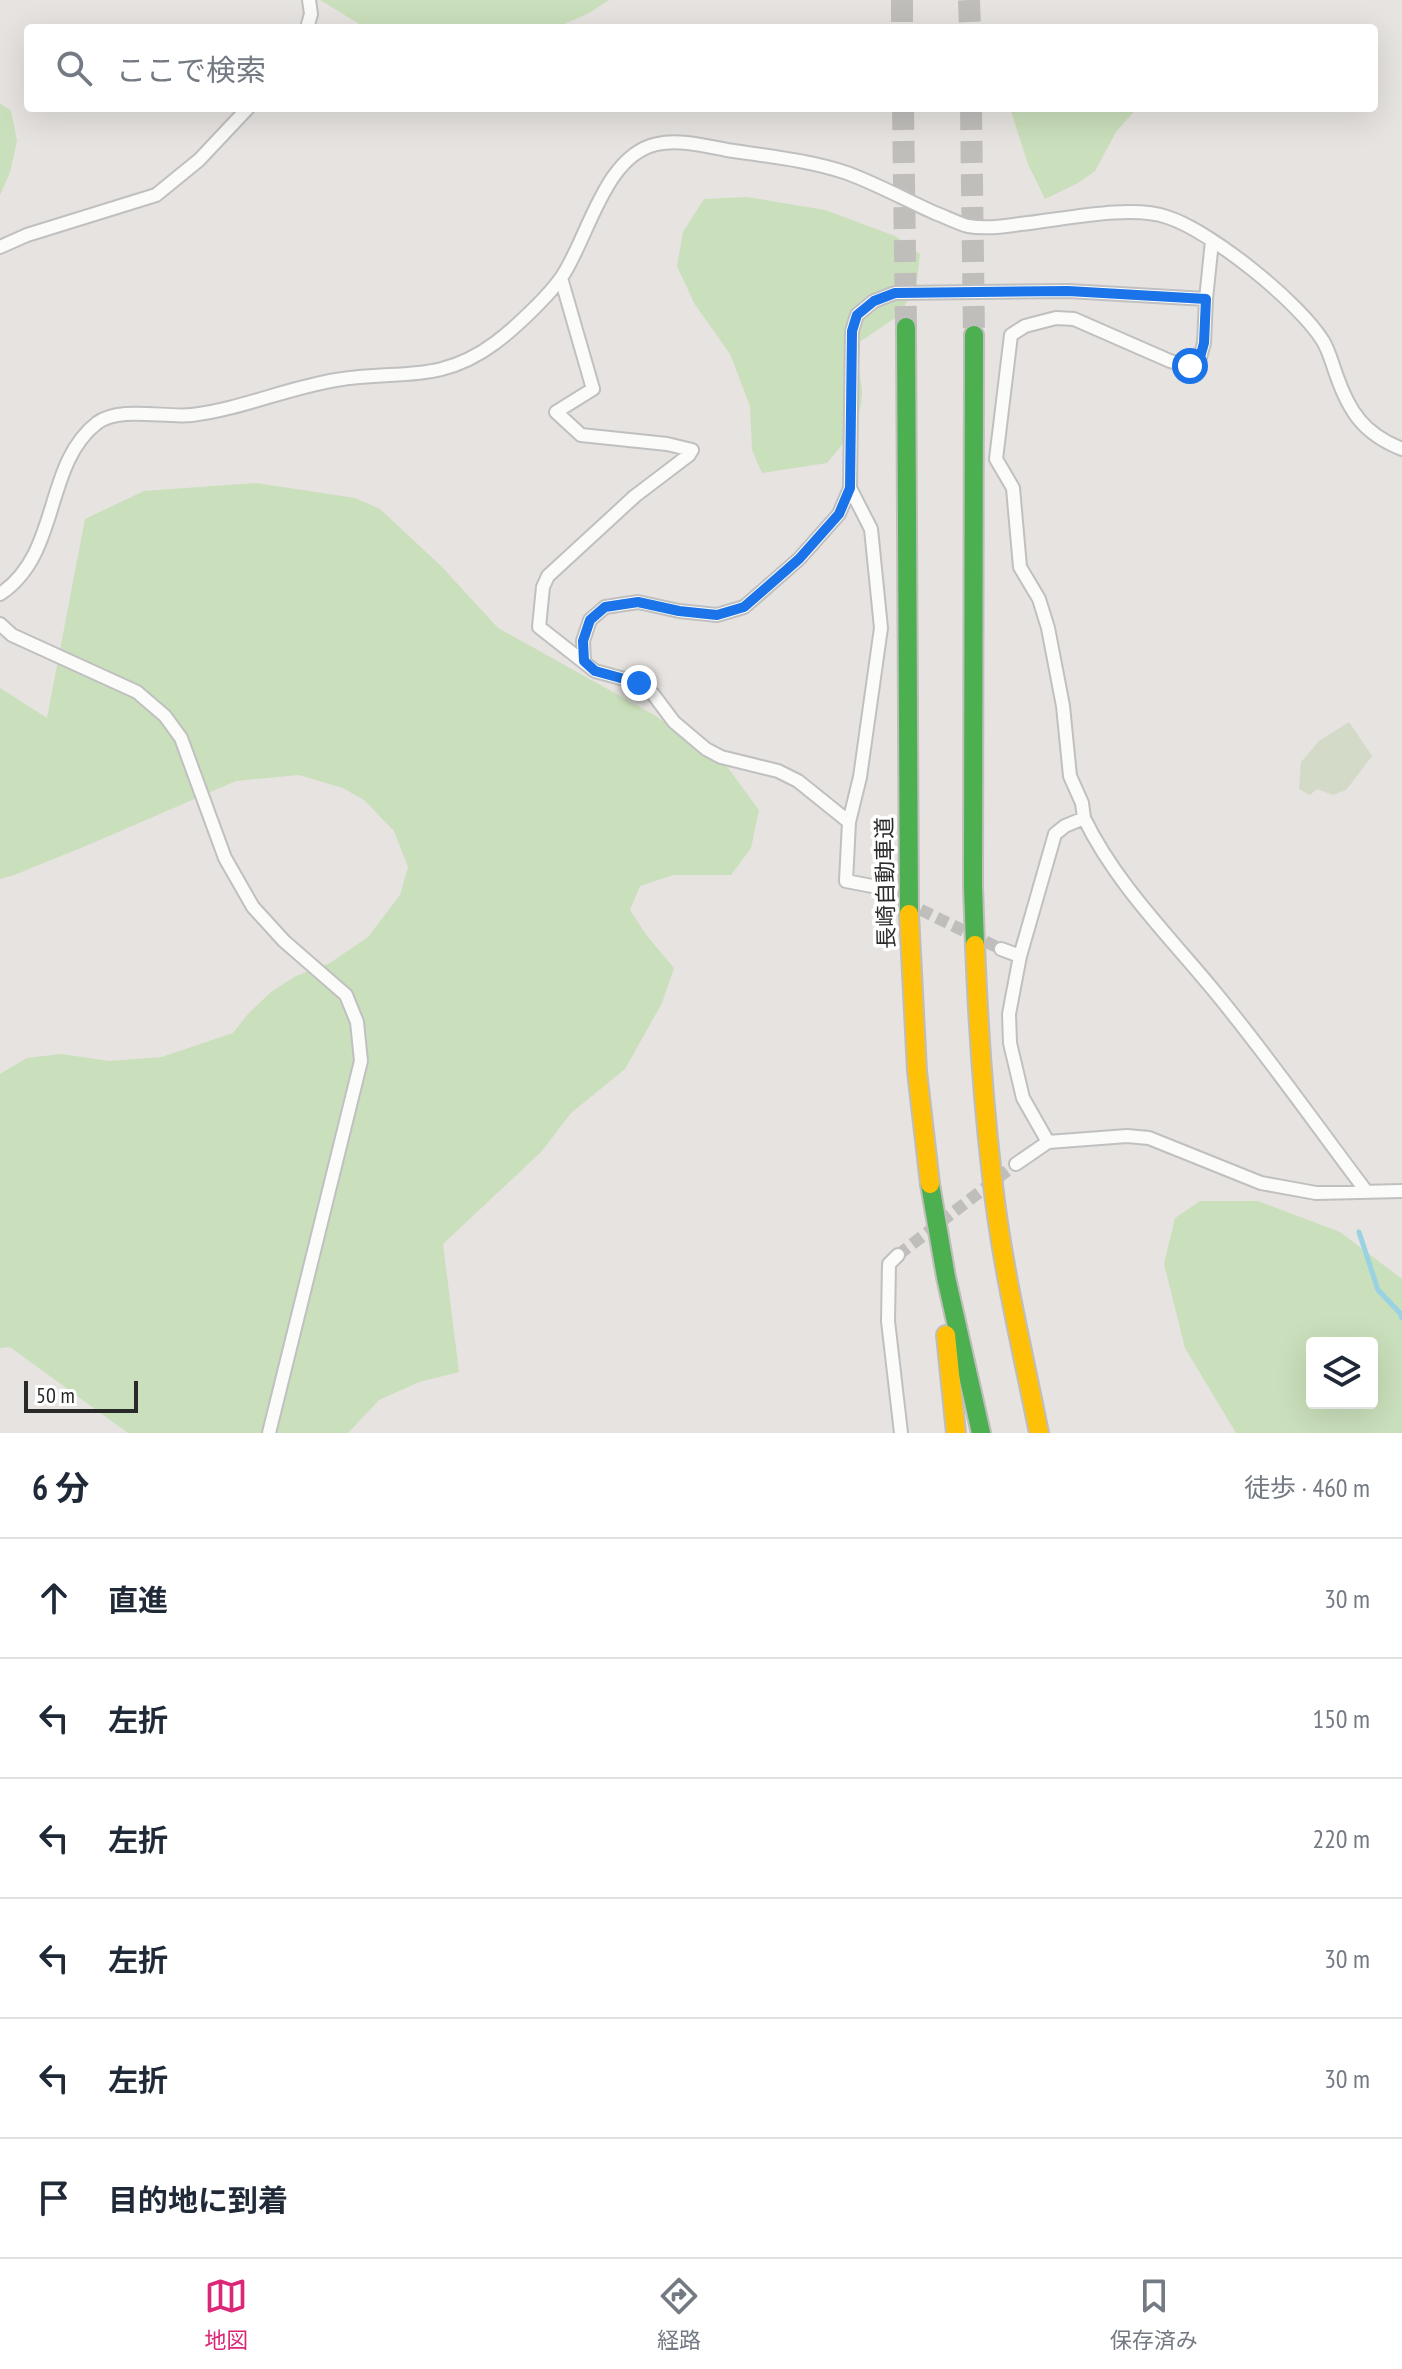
<!DOCTYPE html>
<html lang="ja">
<meta charset="utf-8">
<style>
:root{--surface:#fff;--page:#f2f2f3;--text:#1f2937;--muted:#747a83;--line:#e0e1e3;--accent:#db2777}
body{margin:0;font-family:"PT Sans Narrow","Noto Sans JP",sans-serif;background:var(--page);color:var(--text)}
.controls{position:absolute;right:24px;bottom:24px;display:grid;overflow:hidden;border-radius:8px;box-shadow:0 8px 32px #0002}
.controls button{width:72px;height:72px;display:grid;place-items:center;padding:0;border:0;border-bottom:2px solid var(--line);background:var(--surface);color:var(--text);font:40px sans-serif}
.scale{position:absolute;left:24px;bottom:20px;width:114px;box-sizing:border-box;padding-left:8px;border:4px solid #292929;border-top:0;font-size:22px;line-height:28px;white-space:nowrap;color:#292929;-webkit-text-stroke:6px #fff;paint-order:stroke}
.stop{position:absolute;width:24px;height:24px;margin:-18px;border:6px solid #1a73e8;border-radius:50%;background:#fff}
.stop.end{background:#1a73e8;border-color:#fff;box-shadow:0 2px 8px #0008}
.list{margin:0;padding:0;list-style:none}
h2{display:flex;justify-content:space-between;align-items:center;height:104px;margin:0;padding:0 32px;font-size:34px}
h2 small{font-size:26px;font-weight:400;color:var(--muted)}
.list li{display:grid;grid-template-columns:52px 1fr auto;gap:24px;align-items:center;box-sizing:border-box;height:120px;padding:0 32px;border-top:2px solid var(--line)}
.list b{display:block;font-size:30px;white-space:nowrap}
.list em{font-size:26px;font-style:normal;color:var(--muted)}
.icon{flex:none;width:44px;height:44px;fill:none;stroke:currentColor;stroke-width:2;stroke-linecap:round;stroke-linejoin:round}
.map{position:relative;flex:none;width:1402px;height:1433px;overflow:hidden}
.search{position:absolute;background:var(--surface);box-shadow:0 8px 32px #0002;left:24px;right:24px;top:24px;height:88px;display:flex;align-items:center;gap:20px;box-sizing:border-box;padding:0 28px;border-radius:8px;color:var(--muted);font-size:30px}
.sheet{height:824px;background:var(--surface)}
nav{display:flex;justify-content:space-around;align-items:center;box-sizing:border-box;height:112px;border-top:2px solid var(--line);background:var(--surface);font-size:22px;color:var(--muted)}
nav a{display:grid;justify-items:center;gap:4px}
nav .on{color:var(--accent)}
.map>svg:first-child{display:block}
</style>
<div class="map">
<svg width="1402" height="1433" viewBox="0 0 1402 1433">
<rect width="100%" height="100%" fill="#e6e3e0"/>
<path fill="#cadfbb" fill-rule="evenodd" d="M 320,0 L 609,0 L 589,13 L 555,28 L 366,28 Z
M 0,103 L 11,111 L 17,141 L 10,172 L 0,195 Z
M 1010,108 L 1137,108 L 1116,132 L 1095,171 L 1078,183 L 1045,199 L 1028,164 Z
M 747,197 L 825,210 L 895,236 L 920,254 L 917,280 L 901,314 L 855,345 C 856,359 863,385 862,396 C 859,426 845,442 827,463 L 762,473 L 752,450 L 750,406 L 730,354 L 694,303 L 677,266 L 683,232 L 704,199 Z
M 256,483 L 355,498 L 380,509 L 441,566 L 498,628 L 656,716 L 728,768 L 759,810 L 751,848 L 731,875 L 673,875 L 640,886 L 630,910 L 647,936 L 674,968 L 662,1003 L 625,1069 L 571,1113 L 541,1152 L 443,1244 L 459,1372 L 419,1382 L 379,1400 L 348,1433 L 128,1433 L 10,1347 L 0,1348 L 0,1074 L 27,1058 L 61,1054 L 109,1061 L 162,1057 L 233,1033 L 248,1014 L 271,992 L 296,976 L 330,963 L 368,937 L 400,895 L 408,867 L 394,831 L 364,800 L 343,788 L 299,775 L 236,781 L 88,845 L 14,875 L 0,879 L 0,688 L 47,718 L 85,519 L 144,491 Z
M 1200,1201 L 1258,1201 L 1340,1232 L 1402,1279 L 1402,1433 L 1236,1433 L 1185,1348 L 1164,1264 L 1175,1218 ZM 1312,1343 L 1372,1343 L 1372,1403 L 1312,1403 Z"/>
<path fill="#d3dac8" d="M 1349,722 L 1372,756 L 1346,790 L 1333,795 L 1317,789 L 1310,795 L 1299,789 L 1301,762 L 1319,741 Z"/>
<g fill="none" stroke-linecap="round" stroke-linejoin="round">
<path stroke="#98d2e3" stroke-width="5" d="M 1359,1232 L 1378,1290 L 1400,1313 L 1402,1318"/>
<path stroke="#c0bebb" stroke-width="12" stroke-dasharray="12 6" stroke-linecap="butt" d="M 872,886 L 1001,949
M 898,1255 L 1016,1164"/>
<path stroke="#c0bebb" stroke-width="22" stroke-dasharray="22 11" stroke-linecap="butt" d="M 902,0 L 902,28
M 969,0 L 970,28
M 903,108 L 906,327
M 971,108 L 974,335"/>
<defs>
<path id="street" d="M 307,28 L 311,14 L 309,0
M 0,247 L 27,235 L 156,195 L 199,160 L 248,108
M 561,278 L 593,389 L 556,412 L 581,435 L 667,444 L 692,450 L 689,455 L 635,496 L 548,576 L 543,587 L 539,627 L 595,671 L 639,683 L 653,694 L 674,722 L 706,749 L 721,757 L 778,771 L 798,781 L 849,822
M 850,488 L 871,529 L 881,628 L 860,777 L 849,822 L 846,881 L 872,886
M 0,594 C 61,554 43,465 97,423 C 120,406 164,418 192,415 C 241,409 287,388 336,380 C 399,369 438,385 495,343 C 515,328 550,295 563,275 C 589,235 605,155 657,144 C 679,139 706,146 727,150 C 766,156 809,160 847,173 C 877,184 906,200 935,213 C 946,217 957,223 968,226 C 985,229 1002,227 1020,224 C 1061,220 1130,204 1167,217 C 1211,231 1299,302 1323,341 C 1329,351 1332,363 1336,374 C 1349,412 1364,434 1402,449
M 0,624 L 12,635 L 137,692 L 165,716 L 181,738 L 225,858 L 253,907 L 284,941 L 346,995 L 357,1022 L 361,1061 L 269,1433
M 584,661 L 583,641 L 590,620 L 605,607 L 638,602 L 679,611 L 717,615 L 744,607 L 799,559 L 839,514 L 850,488 L 852,331 L 857,315 L 874,301 L 895,293 L 1068,291 L 1206,299 L 1212,241
M 1084,818 L 1082,803 L 1070,776 L 1063,706 L 1048,628 L 1039,599 L 1020,567 L 1013,488 L 996,459 L 1011,335 L 1025,326 L 1056,318 L 1074,319 L 1170,361 L 1190,366 L 1199,361 L 1204,343 L 1206,299
M 1001,949 L 1020,956 L 1009,1014 L 1010,1043 L 1023,1098 L 1048,1142
M 1020,956 L 1055,834 L 1065,826 L 1084,818 C 1116,884 1169,936 1215,992 C 1268,1056 1316,1125 1366,1191
M 1016,1164 L 1048,1142 L 1127,1136 L 1149,1138 L 1261,1183 L 1316,1193 L 1402,1191
M 898,1255 L 889,1264 L 888,1321 L 901,1433"/>
<path id="fast" d="M 906,327 L 909,914
M 974,335 L 973,886 L 975,945
M 930,1184 L 946,1277 L 981,1433"/>
<path id="slow" d="M 909,914 L 917,1071 L 930,1184
M 975,945 C 978,1022 983,1099 992,1176 C 1001,1262 1022,1348 1039,1433
M 946,1335 L 956,1433"/>
</defs>
<use href="#street" stroke="#c0c0c1" stroke-width="16"/>
<use href="#fast" stroke="#bfbebd" stroke-width="22"/>
<use href="#slow" stroke="#bfbebd" stroke-width="22"/>
<use href="#street" stroke="#fbfbfa" stroke-width="12"/>
<use href="#fast" stroke="#4caf50" stroke-width="18"/>
<use href="#slow" stroke="#ffc107" stroke-width="18"/>
</g>
<g fill="none" stroke-linecap="round" stroke-linejoin="round">
<path stroke="#1a73e8" stroke-width="10" d="M 639,683 L 595,671 L 584,661 L 583,641 L 590,620 L 605,607 L 638,602 L 679,611 L 717,615 L 744,607 L 799,559 L 839,514 L 850,488 L 852,331 L 857,315 L 874,301 L 895,293 L 1068,291 L 1206,299 L 1204,343 L 1199,361 L 1190,366"/>
</g>
<g text-anchor="middle" dominant-baseline="central" stroke-width="7" stroke-linejoin="round" paint-order="stroke">
<g font-size="22" fill="#292929" stroke="#fff">
<text transform="translate(885 883) rotate(-91)">長崎自動車道</text>
</g>
</g>
</svg>
<div class="controls">
<button><svg class="icon" aria-label="layers" viewBox="0 0 24 24"><path d="M12 4l9 5-9 5-9-5zM3 14l9 5 9-5"/></svg></button>
</div>
<div class="scale">50 m</div>
<div class="stop" style="left:1190px;top:366px"></div>
<div class="stop end" style="left:639px;top:683px"></div>
<div class="search"><svg class="icon" aria-label="search" viewBox="0 0 24 24"><circle cx="10" cy="10" r="6"/><path d="M15 15l6 6"/></svg>ここで検索</div>
</div>
<section class="sheet">
<h2>6 分<small>徒歩 · 460 m</small></h2>
<ul class="list">
<li><svg class="icon" aria-label="ahead" viewBox="0 0 24 24"><path d="M12 20V5M6 11l6-6 6 6"/></svg><div><b>直進</b></div><em>30 m</em></li>
<li><svg class="icon" aria-label="left" viewBox="0 0 24 24"><path d="M17 20v-9H6M10 6l-5 5 5 5"/></svg><div><b>左折</b></div><em>150 m</em></li>
<li><svg class="icon" aria-label="left" viewBox="0 0 24 24"><path d="M17 20v-9H6M10 6l-5 5 5 5"/></svg><div><b>左折</b></div><em>220 m</em></li>
<li><svg class="icon" aria-label="left" viewBox="0 0 24 24"><path d="M17 20v-9H6M10 6l-5 5 5 5"/></svg><div><b>左折</b></div><em>30 m</em></li>
<li><svg class="icon" aria-label="left" viewBox="0 0 24 24"><path d="M17 20v-9H6M10 6l-5 5 5 5"/></svg><div><b>左折</b></div><em>30 m</em></li>
<li><svg class="icon" aria-label="arrive" viewBox="0 0 24 24"><path d="M6 21V4h12l-3 4 3 4H6"/></svg><div><b>目的地に到着</b></div></li>
</ul>
</section>
<nav>
<a class="on"><svg class="icon" aria-label="map" viewBox="0 0 24 24"><path d="M3 6l6-2 6 2 6-2v14l-6 2-6-2-6 2zM9 4v14M15 6v14"/></svg>地図</a>
<a><svg class="icon" aria-label="directions" viewBox="0 0 24 24"><path d="M12 3l9 9-9 9-9-9zM9 14v-3h6M13 9l2 2-2 2"/></svg>経路</a>
<a><svg class="icon" aria-label="saved" viewBox="0 0 24 24"><path d="M7 4h10v16l-5-4-5 4z"/></svg>保存済み</a>
</nav>
